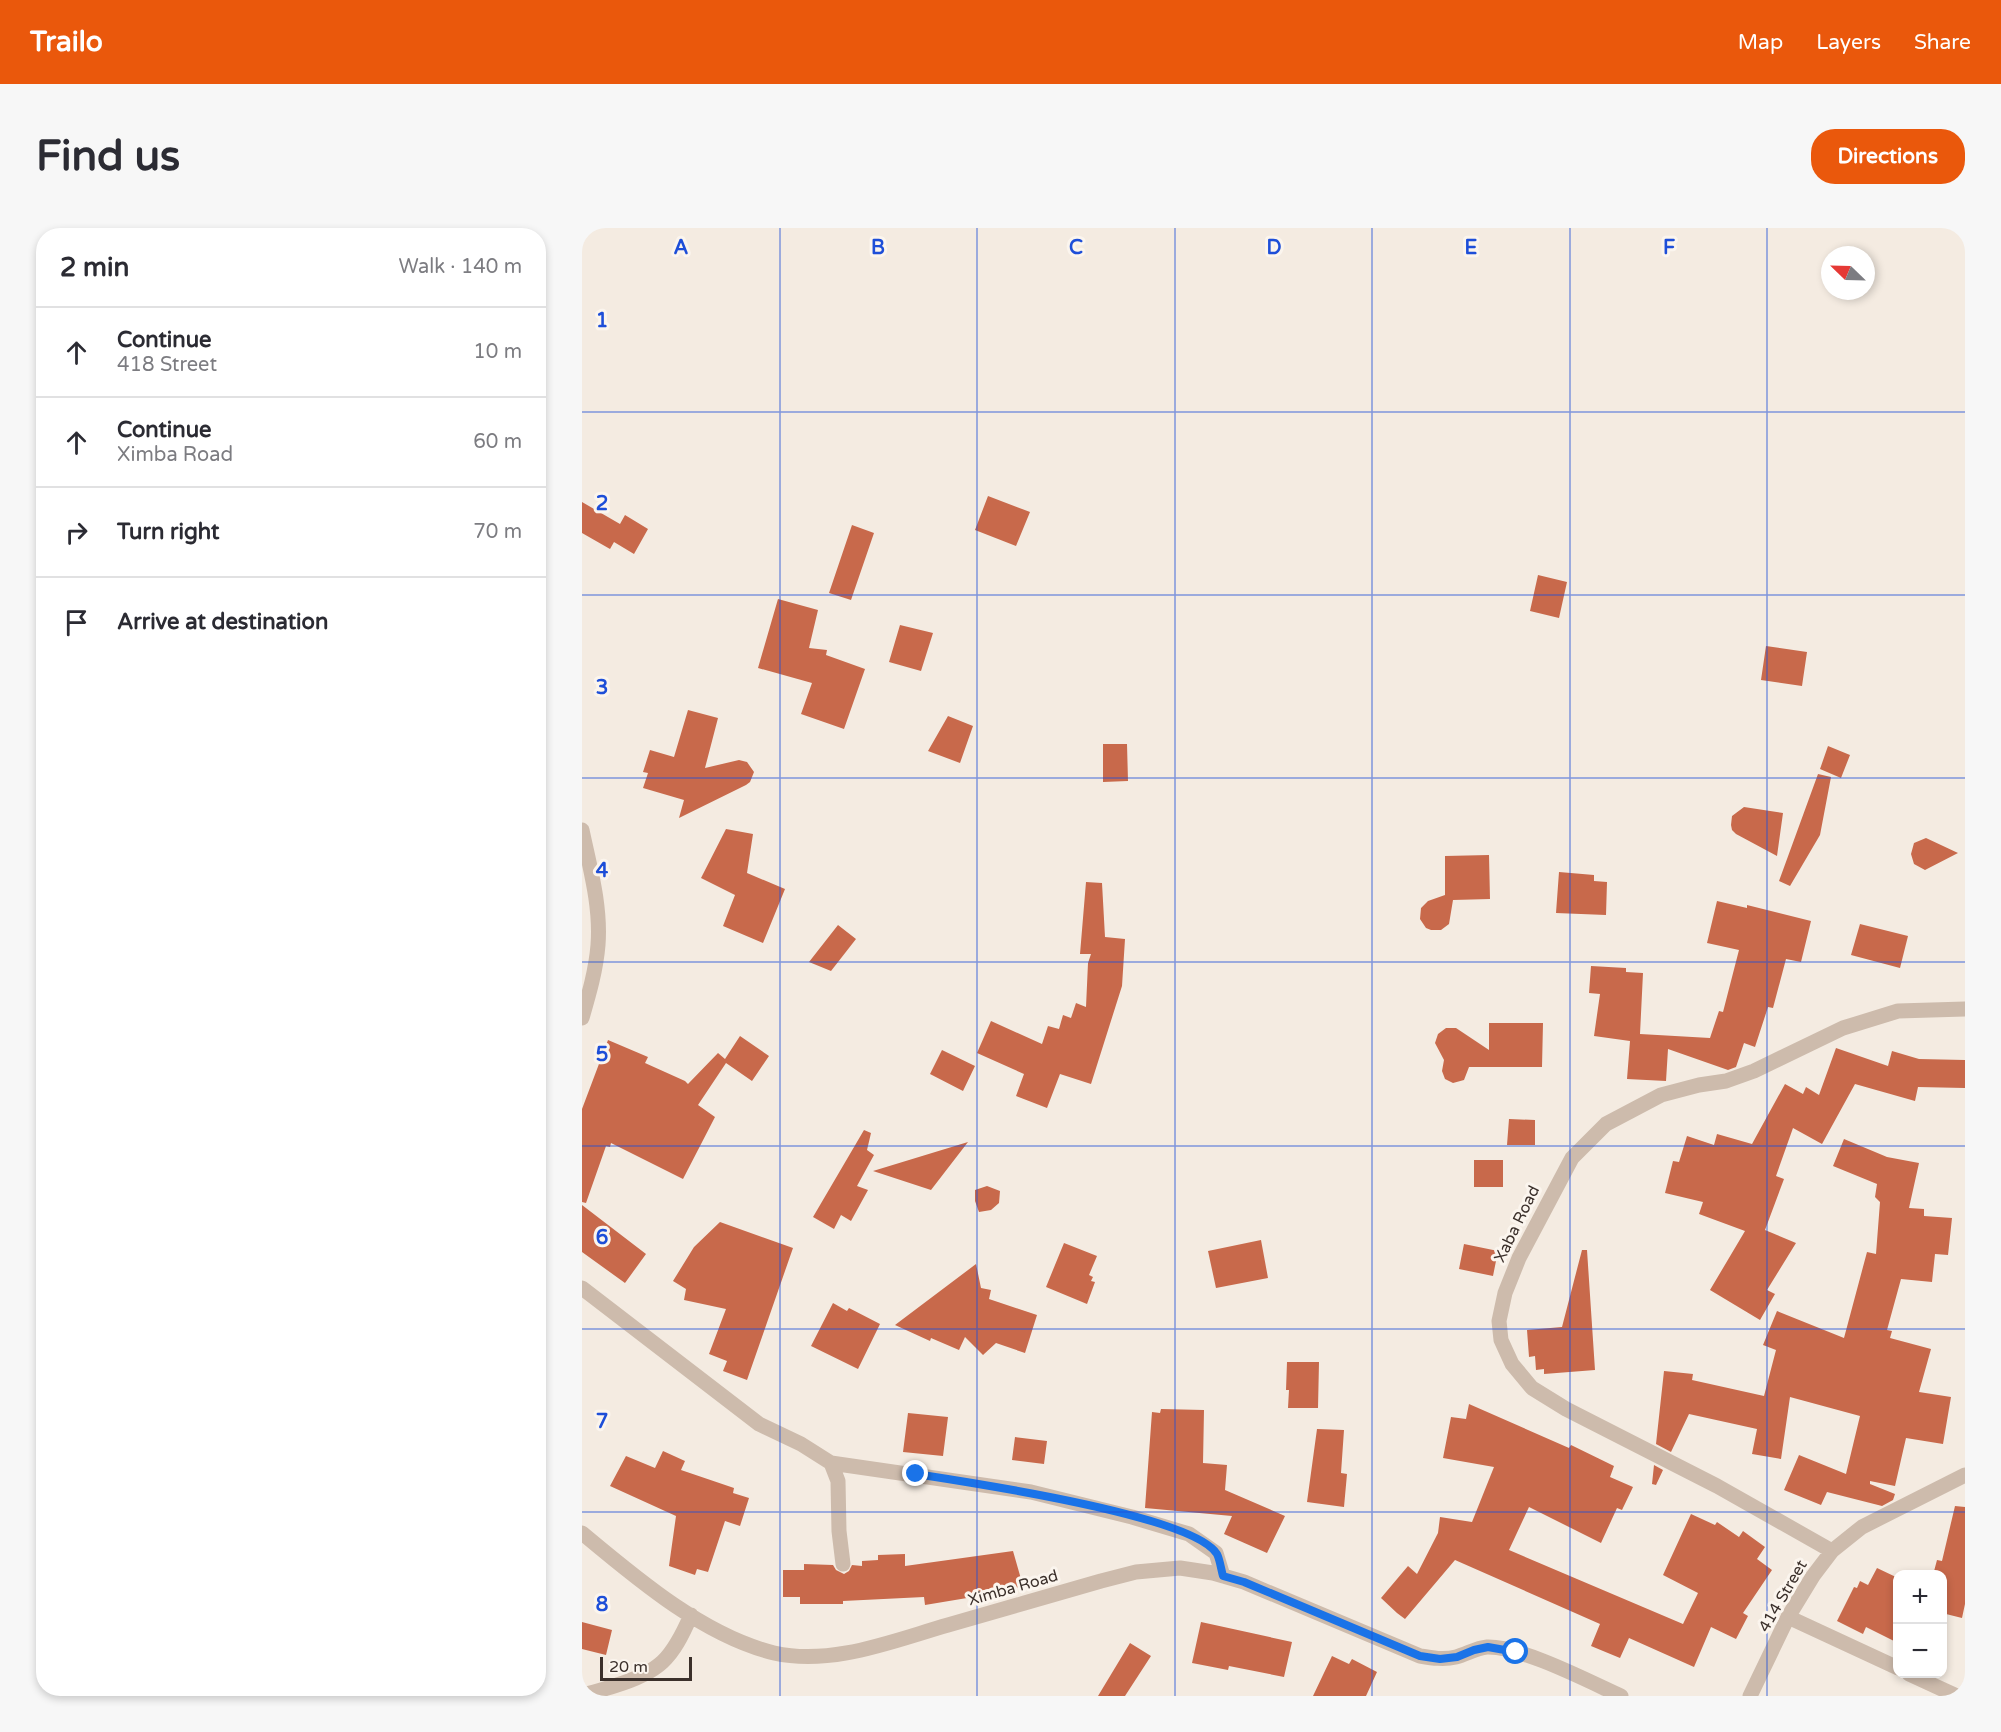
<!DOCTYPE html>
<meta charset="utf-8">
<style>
:root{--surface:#fff;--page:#f7f7f7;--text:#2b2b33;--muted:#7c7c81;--line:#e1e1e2;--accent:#ea580c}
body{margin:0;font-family:"Varela Round",sans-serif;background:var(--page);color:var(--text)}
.controls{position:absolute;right:18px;bottom:18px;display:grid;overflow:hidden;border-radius:12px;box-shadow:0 3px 9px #0003}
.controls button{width:54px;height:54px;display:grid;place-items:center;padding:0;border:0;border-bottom:2px solid var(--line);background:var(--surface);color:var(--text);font:30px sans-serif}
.compass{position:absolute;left:1239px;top:18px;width:54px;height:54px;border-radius:50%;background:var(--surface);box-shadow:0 3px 9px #0003;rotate:293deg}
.scale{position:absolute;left:18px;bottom:15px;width:92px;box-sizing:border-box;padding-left:6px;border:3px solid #3b302b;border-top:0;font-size:16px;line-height:21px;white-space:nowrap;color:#3b302b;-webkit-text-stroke:4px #fbf5ee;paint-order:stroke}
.stop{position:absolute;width:18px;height:18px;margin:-14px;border:4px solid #1a73e8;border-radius:50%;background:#fff}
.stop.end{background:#1a73e8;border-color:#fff;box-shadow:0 2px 6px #0008}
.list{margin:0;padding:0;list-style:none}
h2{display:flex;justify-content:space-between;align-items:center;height:78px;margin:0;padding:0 24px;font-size:26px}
h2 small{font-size:20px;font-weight:400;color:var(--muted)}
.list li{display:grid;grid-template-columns:39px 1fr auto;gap:18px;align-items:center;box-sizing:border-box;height:90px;padding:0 24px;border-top:2px solid var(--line)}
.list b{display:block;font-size:22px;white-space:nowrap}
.list p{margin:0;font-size:20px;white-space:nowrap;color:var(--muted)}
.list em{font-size:20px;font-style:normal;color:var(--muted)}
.icon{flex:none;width:33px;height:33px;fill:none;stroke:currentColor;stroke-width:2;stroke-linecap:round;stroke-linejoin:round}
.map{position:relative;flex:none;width:1383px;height:1468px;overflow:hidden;border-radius:24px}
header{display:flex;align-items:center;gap:36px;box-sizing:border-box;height:84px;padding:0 30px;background:var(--accent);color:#fff}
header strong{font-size:28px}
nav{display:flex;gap:33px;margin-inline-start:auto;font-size:21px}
.intro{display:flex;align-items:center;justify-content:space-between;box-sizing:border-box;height:144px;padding:0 36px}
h1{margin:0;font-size:42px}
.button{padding:15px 27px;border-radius:24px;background:var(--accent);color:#fff;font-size:21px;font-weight:700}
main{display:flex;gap:36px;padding:0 36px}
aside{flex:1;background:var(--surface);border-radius:24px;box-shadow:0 3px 9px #0003}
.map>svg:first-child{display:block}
</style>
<header>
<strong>Trailo</strong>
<nav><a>Map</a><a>Layers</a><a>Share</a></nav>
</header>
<div class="intro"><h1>Find us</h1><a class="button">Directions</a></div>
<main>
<aside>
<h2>2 min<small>Walk · 140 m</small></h2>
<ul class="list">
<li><svg class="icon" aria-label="ahead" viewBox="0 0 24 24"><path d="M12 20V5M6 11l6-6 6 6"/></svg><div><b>Continue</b><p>418 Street</p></div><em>10 m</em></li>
<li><svg class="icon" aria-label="ahead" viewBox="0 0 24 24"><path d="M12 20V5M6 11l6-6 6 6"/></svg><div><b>Continue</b><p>Ximba Road</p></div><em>60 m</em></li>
<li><svg class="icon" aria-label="right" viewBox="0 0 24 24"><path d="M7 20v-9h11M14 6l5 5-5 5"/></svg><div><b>Turn right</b></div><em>70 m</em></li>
<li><svg class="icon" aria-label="arrive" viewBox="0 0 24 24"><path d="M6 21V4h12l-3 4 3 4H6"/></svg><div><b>Arrive at destination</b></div></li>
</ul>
</aside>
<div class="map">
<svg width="1383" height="1468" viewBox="0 0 1383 1468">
<rect width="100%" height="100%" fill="#f4ebe1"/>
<path fill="#c8694b" d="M 406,268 L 448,284 L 434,318 L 393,302 Z
M 0,274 L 38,296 L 43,287 L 66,301 L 52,326 L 32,314 L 28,321 L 0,305 Z
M 270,297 L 292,305 L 269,372 L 247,365 Z
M 956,347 L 985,354 L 977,390 L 948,383 Z
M 196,371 L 236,382 L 227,420 L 245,422 L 244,427 L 283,441 L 262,501 L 219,486 L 230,455 L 176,440 Z
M 318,397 L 351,405 L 339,443 L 307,434 Z
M 1184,418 L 1225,424 L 1220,458 L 1179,452 Z
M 106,482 L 136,490 L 123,540 L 157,532 L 165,534 L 172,544 L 168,554 L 164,557 L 97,590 L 102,572 L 61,560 L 66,545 L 61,544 L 68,522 L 92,529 Z
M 366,488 L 391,498 L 378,535 L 346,523 Z
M 521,516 L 545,516 L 546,553 L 521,554 Z
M 1246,518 L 1268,527 L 1259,550 L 1238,541 Z
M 1236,546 L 1249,549 L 1238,607 L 1208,658 L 1197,653 Z
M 1162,579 L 1201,585 L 1195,628 L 1154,606 L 1150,602 L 1149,597 L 1150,588 Z
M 144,601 L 171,606 L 165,645 L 203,661 L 181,715 L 141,698 L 153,667 L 119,650 Z
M 1344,610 L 1376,625 L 1343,642 L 1332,636 L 1329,626 L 1332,615 Z
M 907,627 L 908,671 L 871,672 L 867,696 L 859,702 L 849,702 L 844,700 L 838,691 L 839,680 L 846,673 L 863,667 L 863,628 Z
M 977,644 L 1012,647 L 1012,653 L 1025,654 L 1024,687 L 974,685 Z
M 504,654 L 520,655 L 523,709 L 543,711 L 540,758 L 509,856 L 478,846 L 465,880 L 434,868 L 442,846 L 395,825 L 409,793 L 460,816 L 466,798 L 477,801 L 481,787 L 489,790 L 494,775 L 504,779 L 506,735 L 509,726 L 498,726 Z
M 1135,673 L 1165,680 L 1165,677 L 1229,693 L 1219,734 L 1204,731 L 1191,780 L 1186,779 L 1173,819 L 1162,815 L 1154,839 L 1146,842 L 1086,821 L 1084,853 L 1045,851 L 1048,813 L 1012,808 L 1018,766 L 1007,765 L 1009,738 L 1044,740 L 1044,744 L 1061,745 L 1058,806 L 1128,810 L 1137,783 L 1141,784 L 1157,722 L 1125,715 Z
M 1278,696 L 1326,708 L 1318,740 L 1269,727 Z
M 256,697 L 274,711 L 249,743 L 227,734 Z
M 907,795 L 961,795 L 960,839 L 887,839 L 882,852 L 871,855 L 863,851 L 860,843 L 862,832 L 853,815 L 856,806 L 864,800 L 874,800 L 907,822 Z
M 158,808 L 187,828 L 170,853 L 144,835 L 116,877 L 133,889 L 101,951 L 29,915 L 28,919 L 24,918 L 4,975 L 0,974 L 0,881 L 26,812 L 66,829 L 63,835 L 103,853 L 106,856 L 136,825 L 143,831 Z
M 1254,820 L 1306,838 L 1310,823 L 1337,831 L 1383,832 L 1383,860 L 1336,859 L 1333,873 L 1273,856 L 1240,916 L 1211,900 L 1194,948 L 1202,951 L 1183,1002 L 1214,1015 L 1185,1062 L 1193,1066 L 1178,1092 L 1128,1062 L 1163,1003 L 1117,986 L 1121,974 L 1083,965 L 1091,933 L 1097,934 L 1105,908 L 1132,917 L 1135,906 L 1170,916 L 1203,856 L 1221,866 L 1224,859 L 1237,867 Z
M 360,822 L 393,838 L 381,863 L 348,846 Z
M 927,891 L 953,892 L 953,917 L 925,917 Z
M 282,902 L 289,905 L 285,922 L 292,927 L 275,958 L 286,962 L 269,993 L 259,987 L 252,1001 L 231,989 Z
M 1262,911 L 1305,929 L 1337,935 L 1327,980 L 1342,981 L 1342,988 L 1370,990 L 1366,1027 L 1353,1026 L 1350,1054 L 1319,1051 L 1305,1102 L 1310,1103 L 1308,1110 L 1349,1121 L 1337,1164 L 1369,1169 L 1361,1216 L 1324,1210 L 1313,1258 L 1288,1253 L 1288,1256 L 1313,1266 L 1311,1272 L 1300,1278 L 1245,1264 L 1239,1277 L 1202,1262 L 1217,1227 L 1264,1246 L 1278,1188 L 1208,1169 L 1199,1231 L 1170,1226 L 1175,1201 L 1107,1186 L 1089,1224 L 1074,1216 L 1082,1143 L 1111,1146 L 1110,1152 L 1182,1168 L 1194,1122 L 1181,1117 L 1195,1083 L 1262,1110 L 1285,1024 L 1294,1026 L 1298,974 L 1293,969 L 1295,956 L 1251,938 Z
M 386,914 L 349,962 L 291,943 Z
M 892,932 L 921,932 L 921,959 L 892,959 Z
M 405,958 L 418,963 L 417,975 L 409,982 L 397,984 L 393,973 L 393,962 Z
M 0,977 L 64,1026 L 43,1055 L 0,1024 Z
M 138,994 L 211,1020 L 165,1152 L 141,1143 L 145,1133 L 127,1126 L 144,1081 L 102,1072 L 104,1061 L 91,1053 L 112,1019 Z
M 679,1012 L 686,1050 L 634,1060 L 626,1023 Z
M 482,1015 L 515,1028 L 507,1047 L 511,1049 L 509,1053 L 513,1054 L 505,1076 L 464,1059 Z
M 882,1016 L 916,1023 L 911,1048 L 877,1041 Z
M 1000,1022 L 1005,1022 L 1013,1142 L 962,1146 L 962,1141 L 954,1142 L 953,1128 L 947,1129 L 945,1102 L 980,1099 Z
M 394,1036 L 399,1060 L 409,1062 L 407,1071 L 455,1087 L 443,1125 L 414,1115 L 401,1127 L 383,1109 L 377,1122 L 349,1110 L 348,1113 L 313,1097 Z
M 251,1075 L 265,1083 L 267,1080 L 298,1096 L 276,1141 L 229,1118 Z
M 705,1134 L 737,1134 L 736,1180 L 706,1180 L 707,1162 L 704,1162 Z
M 887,1176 L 987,1220 L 989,1217 L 1032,1238 L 1028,1249 L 1051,1259 L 1040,1282 L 1035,1280 L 1019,1315 L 947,1279 L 927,1322 L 1101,1396 L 1116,1365 L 1081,1347 L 1109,1286 L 1133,1297 L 1135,1294 L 1157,1309 L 1161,1303 L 1183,1319 L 1175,1331 L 1190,1342 L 1161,1385 L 1166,1388 L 1154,1411 L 1129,1399 L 1112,1439 L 1047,1410 L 1038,1430 L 1009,1418 L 1018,1396 L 873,1332 L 823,1391 L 815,1385 L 799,1370 L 826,1338 L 835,1346 L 856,1305 L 858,1289 L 890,1294 L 912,1239 L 861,1230 L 869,1189 L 884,1191 Z
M 579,1181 L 622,1182 L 621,1235 L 645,1237 L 643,1262 L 703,1288 L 685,1325 L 642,1306 L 650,1288 L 563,1280 L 570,1184 L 578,1185 Z
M 326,1185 L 366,1189 L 361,1228 L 321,1224 Z
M 735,1201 L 762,1202 L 759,1245 L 765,1246 L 762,1279 L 725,1274 Z
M 433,1209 L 465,1213 L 462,1236 L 430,1232 Z
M 81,1223 L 103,1233 L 99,1242 L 152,1260 L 151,1265 L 167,1270 L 158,1298 L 143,1293 L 126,1344 L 115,1341 L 113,1347 L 87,1338 L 94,1288 L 28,1258 L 44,1228 L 73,1240 Z
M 1072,1237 L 1081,1242 L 1074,1257 L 1070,1256 Z
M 1373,1278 L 1383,1279 L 1383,1376 L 1380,1390 L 1360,1385 L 1360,1347 L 1351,1347 L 1355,1332 L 1360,1333 Z
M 431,1323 L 441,1358 L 409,1366 L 343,1377 L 342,1369 L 261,1373 L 261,1376 L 218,1376 L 218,1369 L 201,1369 L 201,1342 L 222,1342 L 222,1336 L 251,1337 L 254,1342 L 262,1346 L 267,1343 L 270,1337 L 280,1338 L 280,1333 L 296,1332 L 296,1327 L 323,1326 L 323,1338 Z
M 1295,1340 L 1316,1350 L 1316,1415 L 1284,1399 L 1281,1406 L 1255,1393 L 1272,1359 L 1275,1360 L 1278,1353 L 1286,1357 Z
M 0,1394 L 30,1402 L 24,1427 L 0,1421 Z
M 619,1394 L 710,1414 L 702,1449 L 647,1438 L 646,1442 L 610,1435 Z
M 548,1415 L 569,1428 L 543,1468 L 516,1468 Z
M 750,1428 L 767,1436 L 770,1431 L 795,1444 L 784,1468 L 731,1468 Z"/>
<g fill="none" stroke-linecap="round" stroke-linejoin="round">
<path stroke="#cdbbac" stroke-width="15" d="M 0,602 C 8,640 19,678 16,717 C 14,742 7,766 0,790
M 0,1060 L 177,1196 L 219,1216 L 249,1235 L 256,1253 L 257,1303 L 261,1336
M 249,1235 L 449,1264 L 550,1289 L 607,1306 L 634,1325 L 641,1348
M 0,1305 C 55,1351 122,1408 192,1425 C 250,1438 310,1413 366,1397 C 417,1382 468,1368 519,1353 L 554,1344 L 598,1340 L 631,1345 L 662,1354 L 838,1428 C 850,1430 862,1432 874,1429 C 885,1426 894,1420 905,1419 C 939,1418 1006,1453 1039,1468
M 1250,1323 L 1135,1258 L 984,1181 L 950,1160 L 930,1136 L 919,1112 L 917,1093 L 923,1065 L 937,1030 L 990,930 L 1024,896 L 1079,867 L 1117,857 L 1144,853 L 1172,843 L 1261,800 L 1316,783 L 1383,781
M 1206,1389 L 1316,1440
M 1327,1446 L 1375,1468
M 0,1467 C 11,1465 22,1461 32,1458 C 78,1444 90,1431 109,1387
M 1168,1468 L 1206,1389 L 1231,1348 L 1250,1323 L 1280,1299 L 1383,1247"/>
</g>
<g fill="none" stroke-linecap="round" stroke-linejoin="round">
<path stroke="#1a73e8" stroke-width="8" d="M 334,1246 C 385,1254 611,1287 635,1326 C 638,1332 639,1341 641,1348 L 662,1354 L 838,1428 L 858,1431 L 875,1429 L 892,1422 L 906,1419 L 934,1424"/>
</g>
<path fill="none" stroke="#1d4ed8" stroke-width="1.5" stroke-opacity="0.55" d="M 198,0 L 198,1468M 395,0 L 395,1468M 593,0 L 593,1468M 790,0 L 790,1468M 988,0 L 988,1468M 1185,0 L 1185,1468M 0,184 L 1383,184M 0,367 L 1383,367M 0,550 L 1383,550M 0,734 L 1383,734M 0,918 L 1383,918M 0,1101 L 1383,1101M 0,1284 L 1383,1284"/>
<g text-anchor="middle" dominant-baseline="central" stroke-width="6" stroke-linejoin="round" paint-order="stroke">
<g font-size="16" fill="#3b302b" stroke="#fbf5ee">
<text transform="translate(935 996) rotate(-64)">Xaba Road</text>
<text transform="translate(431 1360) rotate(-16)">Ximba Road</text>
<text transform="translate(1201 1368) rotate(-60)">414 Street</text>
</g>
</g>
<g font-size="20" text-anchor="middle" font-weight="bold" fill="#1d4ed8" stroke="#fbf5ee" stroke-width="6" stroke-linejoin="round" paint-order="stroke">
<text x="99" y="26">A</text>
<text x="296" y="26">B</text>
<text x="494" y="26">C</text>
<text x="692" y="26">D</text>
<text x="889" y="26">E</text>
<text x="1087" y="26">F</text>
<text x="20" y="99">1</text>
<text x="20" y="282">2</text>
<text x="20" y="466">3</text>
<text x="20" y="649">4</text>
<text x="20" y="833">5</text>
<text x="20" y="1016">6</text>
<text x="20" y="1200">7</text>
<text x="20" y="1383">8</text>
</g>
</svg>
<div class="controls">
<button>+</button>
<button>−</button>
</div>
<svg class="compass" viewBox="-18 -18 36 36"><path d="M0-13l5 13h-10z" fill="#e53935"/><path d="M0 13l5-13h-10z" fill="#7c7c81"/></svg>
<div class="scale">20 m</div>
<div class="stop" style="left:934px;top:1424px"></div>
<div class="stop end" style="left:334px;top:1246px"></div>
</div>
</main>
